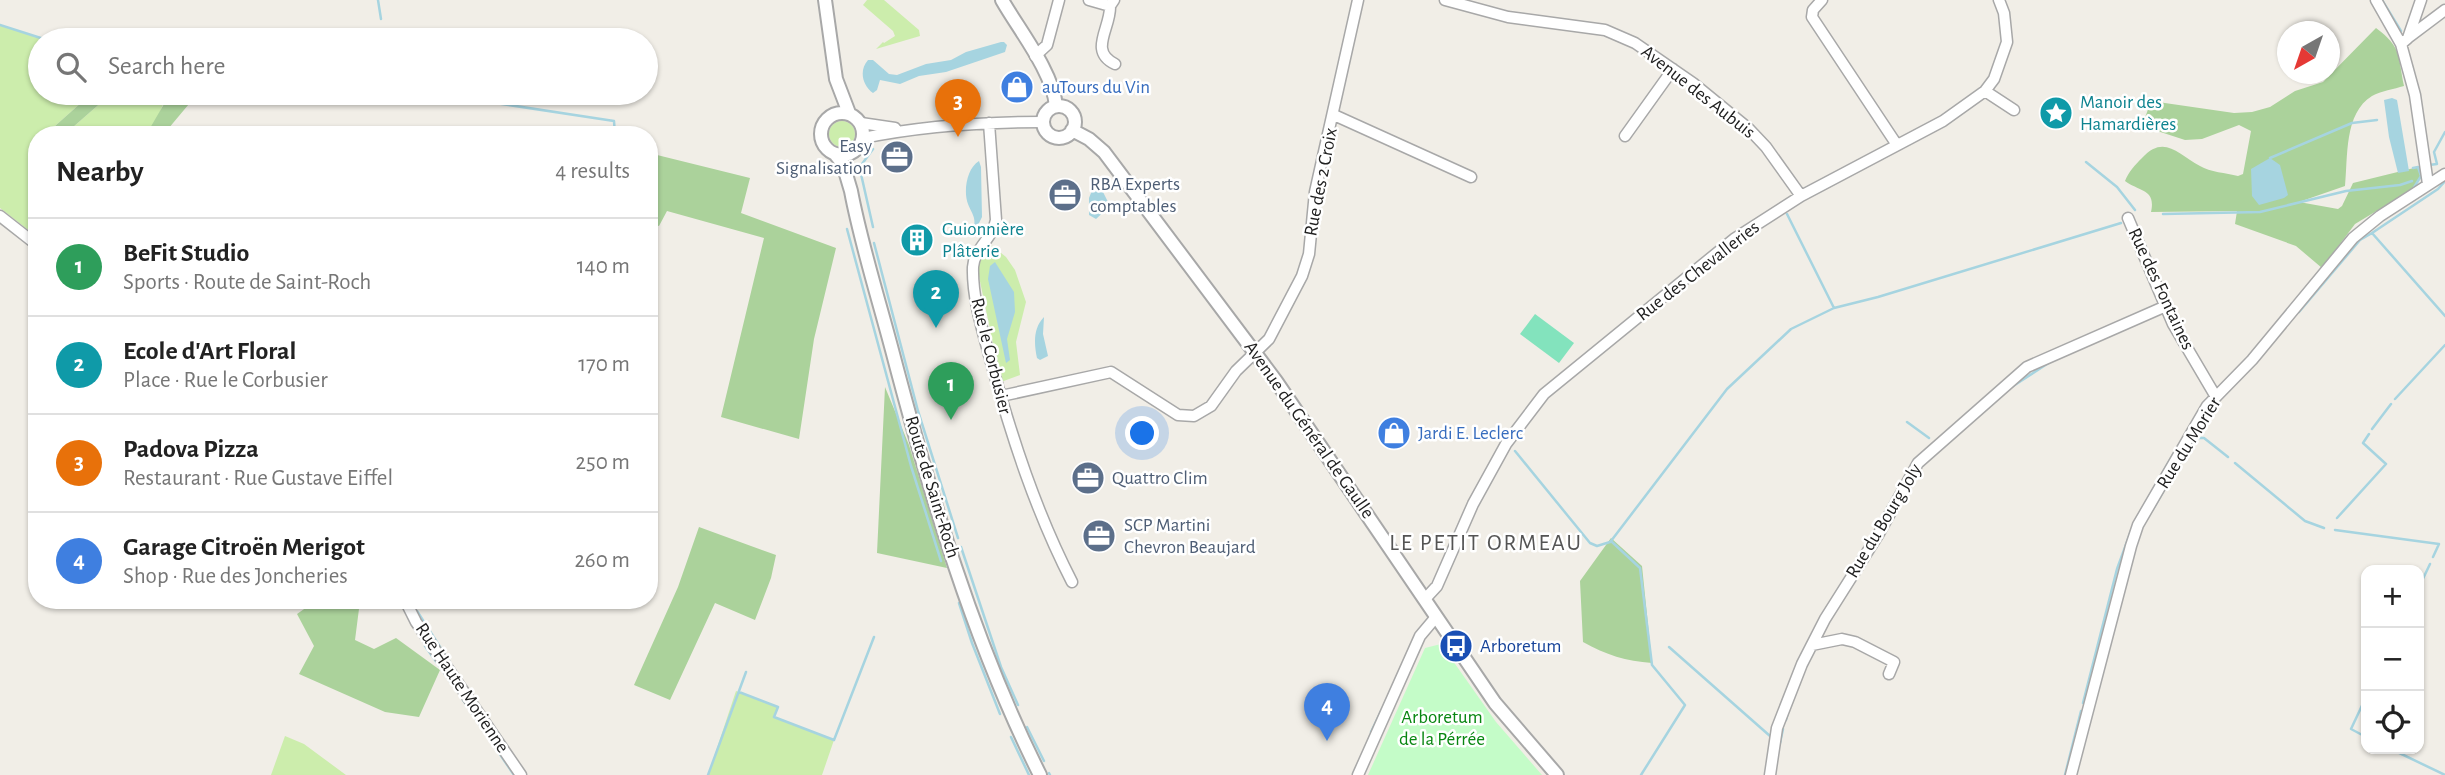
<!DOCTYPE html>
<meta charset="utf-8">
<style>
:root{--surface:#fff;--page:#f6f6f6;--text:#222;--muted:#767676;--line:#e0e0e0;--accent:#d20002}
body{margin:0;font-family:"Alegreya Sans",sans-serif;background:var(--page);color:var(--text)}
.controls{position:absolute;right:21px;bottom:21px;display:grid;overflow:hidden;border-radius:14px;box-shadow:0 2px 5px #0004}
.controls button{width:63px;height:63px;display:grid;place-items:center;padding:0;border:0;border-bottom:2px solid var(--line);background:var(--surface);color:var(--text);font:35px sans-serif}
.compass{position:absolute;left:2277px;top:21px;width:63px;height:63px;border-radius:50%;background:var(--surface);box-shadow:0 2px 5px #0004;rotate:220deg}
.you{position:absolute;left:1143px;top:434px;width:24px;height:24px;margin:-18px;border:5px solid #fff;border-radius:50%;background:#1a73e8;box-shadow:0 0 0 10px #1a73e833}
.badge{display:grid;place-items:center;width:46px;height:46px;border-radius:50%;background:var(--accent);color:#fff;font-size:23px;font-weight:700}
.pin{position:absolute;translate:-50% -58px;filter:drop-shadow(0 2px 4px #0008)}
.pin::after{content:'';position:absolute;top:37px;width:24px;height:21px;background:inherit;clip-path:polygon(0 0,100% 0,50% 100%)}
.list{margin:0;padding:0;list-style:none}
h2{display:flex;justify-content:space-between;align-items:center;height:91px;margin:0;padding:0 28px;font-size:30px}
h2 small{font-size:23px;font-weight:400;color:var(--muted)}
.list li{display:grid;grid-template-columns:46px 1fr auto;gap:21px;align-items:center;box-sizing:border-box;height:98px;padding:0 28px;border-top:2px solid var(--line)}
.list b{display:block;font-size:26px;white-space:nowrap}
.list p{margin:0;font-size:23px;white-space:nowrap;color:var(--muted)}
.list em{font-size:23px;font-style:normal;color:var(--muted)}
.icon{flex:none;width:38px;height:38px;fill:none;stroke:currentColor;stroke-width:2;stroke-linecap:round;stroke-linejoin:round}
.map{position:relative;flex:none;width:2445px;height:775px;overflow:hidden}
.search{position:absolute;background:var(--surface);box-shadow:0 2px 5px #0004;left:28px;top:28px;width:630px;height:77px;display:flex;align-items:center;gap:18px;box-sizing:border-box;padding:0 24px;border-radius:38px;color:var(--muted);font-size:26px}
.panel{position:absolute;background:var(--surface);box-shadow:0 2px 5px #0004;left:28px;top:126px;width:630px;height:483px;border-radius:28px}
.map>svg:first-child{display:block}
</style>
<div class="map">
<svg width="2445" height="775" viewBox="0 0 2445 775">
<rect width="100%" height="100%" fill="#f1eee7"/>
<path fill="#ccedac" d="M 867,0 L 884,0 L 919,30 L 920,36 L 876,49 L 883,42 L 884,43 L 895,36 L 893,31 L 863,5 Z
M 0,25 L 47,40 L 40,40 L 40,93 L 92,93 L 55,126 L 55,135 L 37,135 L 36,236 L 0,208 Z
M 112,93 L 167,93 L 167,95 L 157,119 L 146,135 L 64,135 Z
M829 134a13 13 0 1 1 26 0a13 13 0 1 1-26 0Z
M 990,244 L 1006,257 L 1015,270 L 1026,302 L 1016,342 L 1020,375 L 1001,382 L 977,267 L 980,257 Z
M 736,691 L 778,707 L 774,717 L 834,740 L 822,775 L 708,775 Z
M 285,736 L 304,744 L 346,775 L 271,775 Z"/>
<path fill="#abd29b" d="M 2376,28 C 2402,47 2398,57 2404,86 C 2394,89 2381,91 2372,96 C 2344,113 2348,157 2345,186 L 2299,202 L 2338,209 L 2342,206 L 2353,183 L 2418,167 L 2421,176 L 2413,189 L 2355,224 L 2322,268 L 2296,246 L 2235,224 L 2237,211 L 2151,212 C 2156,189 2140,192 2125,181 C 2129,171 2135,165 2142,158 C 2164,134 2178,154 2200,166 C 2210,172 2226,173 2238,176 L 2243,174 L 2251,131 L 2239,125 L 2202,139 L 2185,140 L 2142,126 L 2151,101 L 2234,113 L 2252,112 L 2270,107 L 2295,91 L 2323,82 Z
M 92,93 L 112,93 L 64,135 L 55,135 L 55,126 Z
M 167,93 L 181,93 L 194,98 L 163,135 L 146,135 L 164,104 Z
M 649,153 L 750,178 L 741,213 L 836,248 L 814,339 L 799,439 L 721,417 L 764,238 L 667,211 L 659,226 L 649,224 Z
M 885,387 L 909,445 L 947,568 L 877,553 Z
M 699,527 L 776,555 L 771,578 L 755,620 L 715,603 L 670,700 L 634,685 L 678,587 Z
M 1611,538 L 1642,566 L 1652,663 C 1626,661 1606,655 1583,642 L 1580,581 Z
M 317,600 L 360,601 L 355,640 L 374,649 L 396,638 L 440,670 L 419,717 L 385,712 L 299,674 L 314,646 L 297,614 Z"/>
<path fill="#c4fcc8" d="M 1441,644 L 1496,722 L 1542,775 L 1368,775 L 1425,648 Z"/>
<path fill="#83e3bd" d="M 1535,314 L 1574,343 L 1559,363 L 1520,334 Z"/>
<path fill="#a6d4e0" d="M 1001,42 L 1004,42 L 1007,45 L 1005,52 L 946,72 L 919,76 L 900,84 L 880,80 L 877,90 L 873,93 C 862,85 859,70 868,60 L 873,60 L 889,74 L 897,75 L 926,64 L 951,60 L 966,52 Z
M 2392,98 L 2397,100 L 2409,171 L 2398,173 L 2389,137 L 2384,100 Z
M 2270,158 L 2280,165 L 2288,195 L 2284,198 L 2259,205 L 2252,196 L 2251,169 Z
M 979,161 L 981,167 L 982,217 L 976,229 L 974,226 C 976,217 971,212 968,204 C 963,191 967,168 979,161 Z
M 1095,183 L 1099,184 L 1110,206 L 1096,219 L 1089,215 L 1089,198 Z
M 995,262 L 1014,292 L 1015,312 L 1007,339 L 1010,360 L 1006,363 L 988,279 L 990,266 Z
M 1044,317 L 1043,334 L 1048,356 L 1040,360 L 1037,358 C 1034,344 1033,328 1044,317 Z"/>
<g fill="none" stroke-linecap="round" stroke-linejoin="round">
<path stroke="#a6d4e0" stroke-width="2.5" d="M 378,0 L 381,19
M 2382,0 L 2401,31
M 0,25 L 47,40
M 383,30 L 385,40
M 430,93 L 614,121 L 615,135
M 2270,158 L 2352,123 L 2377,120
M 2086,162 L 2117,187 L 2135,210
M 2429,165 L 2437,164 L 2434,152 L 2445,132
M 2445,181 L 2438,189 L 2372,233 L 2445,316
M 2413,189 L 2421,176 L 2418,167 L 2413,168
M 1787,214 L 1834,308
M 2163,214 L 2260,212 L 2346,191 L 2400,185 L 2412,181
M 873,227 L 861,174 L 862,164 L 873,149
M 847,229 L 911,466 L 941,561
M 874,243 L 918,411 L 958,538
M 2299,312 L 2360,240 L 2372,233
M 2010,388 L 2050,362
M 2395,399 L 2445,345
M 1907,422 L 1929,438
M 2372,429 L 2391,404
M 1515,451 L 1590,543 L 1597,546 L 1610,542
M 2235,463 L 2305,521 L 2324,528
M 2153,509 L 2194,438 L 2204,438 L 2228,457
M 2138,516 L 2175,451
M 2337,518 L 2386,464 L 2363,443 L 2369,434
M 2335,530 L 2439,544 L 2433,557
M 961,547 L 1001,667 L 1018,705
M 2419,587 L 2430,564
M 959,603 L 972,643 L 1000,714
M 417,611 L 449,661
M 425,646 L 457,691
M 1669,647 L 1770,736
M 739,692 L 778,707 L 774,717 L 834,740 L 874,637
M 461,697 L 514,775
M 2366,697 L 2351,729 L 2366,737
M 2083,703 L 2117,569 L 2131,531
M 1786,720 L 1788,712
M 1027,727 L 1044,761
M 1371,732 L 1386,701
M 1011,737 L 1029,775
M 1780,743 L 1783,729
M 2391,749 L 2445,775
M 1049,773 L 1050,775
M 708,775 L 746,672
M 1353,775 L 1358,764
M 1641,775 L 1685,705 L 1652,665 L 1640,568 L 1611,541 L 1727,389 L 1791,329 L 1834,308 L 1878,297 L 2121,223
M 2065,775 L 2081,711"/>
<defs>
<path id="minor" d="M 1089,0 L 1110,6 L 1114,0
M 1445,0 L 1508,17 L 1605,30 L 1635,43 L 1693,83 L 1748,128 L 1766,147 L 1801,196
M 1822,0 L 1813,10 L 1812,17 L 1897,145
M 2376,0 L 2401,44 L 2415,95 L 2428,184
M 1110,6 C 1111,28 1088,51 1115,64
M 2409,37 L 2445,10
M 2401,44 L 2408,38 L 2421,0
M 1035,56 L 1047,45 L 1059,0
M 1985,91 L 2014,110
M 1334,115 L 1471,177
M 861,123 L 895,128
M 989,123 L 996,220 C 993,238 974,249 973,267 C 972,298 983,332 991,362 C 1012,438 1036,512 1072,582
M 1625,136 L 1673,69
M 863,138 C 922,126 983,122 1043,122
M 0,216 L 37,245
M 2128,218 L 2173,324 L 2216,397
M 1001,396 L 1111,372 L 1178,415 L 1194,416 L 1211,406 L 1236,371 L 1269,339 L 1302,276 L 1309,254 L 1315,192 L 1358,0
M 1425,599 L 1437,586 L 1473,504 L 1506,444 L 1544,394 L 1734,239 L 1801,196 L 1943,121 L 1985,91 L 1994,79 L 2007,42 L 2004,13 L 1999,0
M 405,600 L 416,622 L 521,775
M 1812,645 L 1842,639 L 1855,642 L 1894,662 L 1889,674
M 1358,775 L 1420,636 L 1436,617
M 1770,775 L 1777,728 L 1802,664 L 1825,619 L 1878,535 L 1918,463 L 2027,367 L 2166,306
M 2071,775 L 2131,546 L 2138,525 L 2207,406 L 2252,360 L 2353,238 L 2380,216 L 2445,174"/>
<path id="tertiary" d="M 825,0 L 836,79 L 849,113
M 1002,0 C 1019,30 1053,72 1056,106
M1043 122a16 16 0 1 1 32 0a16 16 0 1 1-32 0Z
M821 134a21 21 0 1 1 42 0a21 21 0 1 1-42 0Z
M 1072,130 L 1089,139 L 1104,152 L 1276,381 L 1495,703 L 1557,775
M 835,154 L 843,164 L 851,191 C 861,244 878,297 892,350 C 930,495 973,641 1040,775"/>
</defs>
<use href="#minor" stroke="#a8a8a8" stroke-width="13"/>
<use href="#tertiary" stroke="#a8a8a8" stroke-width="16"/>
<use href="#minor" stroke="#fff" stroke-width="10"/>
<use href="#tertiary" stroke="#fff" stroke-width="12"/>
</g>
<defs>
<symbol id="shop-disc" viewBox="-11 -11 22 22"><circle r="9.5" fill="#3f7fe0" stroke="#fff"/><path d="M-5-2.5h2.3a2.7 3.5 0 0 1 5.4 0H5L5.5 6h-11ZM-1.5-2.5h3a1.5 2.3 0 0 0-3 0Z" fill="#fff"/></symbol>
<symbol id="sight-disc" viewBox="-11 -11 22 22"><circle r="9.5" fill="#0f9aa8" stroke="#fff"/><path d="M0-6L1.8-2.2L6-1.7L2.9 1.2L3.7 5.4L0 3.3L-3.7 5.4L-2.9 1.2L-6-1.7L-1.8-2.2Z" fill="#fff"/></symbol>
<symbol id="office-disc" viewBox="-11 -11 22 22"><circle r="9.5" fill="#5c6f8a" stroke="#fff"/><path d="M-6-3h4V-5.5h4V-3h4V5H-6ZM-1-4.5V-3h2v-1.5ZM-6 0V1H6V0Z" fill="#fff"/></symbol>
<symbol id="building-disc" viewBox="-11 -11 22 22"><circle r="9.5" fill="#0f9aa8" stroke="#fff"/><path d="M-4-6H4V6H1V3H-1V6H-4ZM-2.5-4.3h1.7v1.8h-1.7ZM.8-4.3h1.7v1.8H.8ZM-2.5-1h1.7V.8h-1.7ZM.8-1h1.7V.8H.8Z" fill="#fff"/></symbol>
<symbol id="bus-disc" viewBox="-11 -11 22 22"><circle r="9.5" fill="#1a4fb4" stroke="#fff"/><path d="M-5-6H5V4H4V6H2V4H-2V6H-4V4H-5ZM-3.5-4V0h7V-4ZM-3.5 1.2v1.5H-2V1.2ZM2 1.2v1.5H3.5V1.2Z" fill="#fff"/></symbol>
</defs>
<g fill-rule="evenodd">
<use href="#shop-disc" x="998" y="68" width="38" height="38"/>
<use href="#sight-disc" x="2037" y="94" width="38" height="38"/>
<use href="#office-disc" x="878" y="138" width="38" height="38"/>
<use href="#office-disc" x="1046" y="176" width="38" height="38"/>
<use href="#building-disc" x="898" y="221" width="38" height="38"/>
<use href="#shop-disc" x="1375" y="414" width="38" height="38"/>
<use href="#office-disc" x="1069" y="459" width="38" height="38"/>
<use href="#office-disc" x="1080" y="517" width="38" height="38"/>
<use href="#bus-disc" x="1437" y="627" width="38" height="38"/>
</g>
<g text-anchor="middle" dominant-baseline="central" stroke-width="5" stroke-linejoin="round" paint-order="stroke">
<g font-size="19" fill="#366cbe" stroke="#fff" text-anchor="start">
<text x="1042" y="87">auTours du Vin</text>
<text x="1418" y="433">Jardi E. Leclerc</text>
</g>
<g font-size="19" fill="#212121" stroke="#fff">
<text transform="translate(1698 92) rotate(38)">Avenue des Aubuis</text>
<text transform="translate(1321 182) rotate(-79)">Rue des 2 Croix</text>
<text transform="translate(1698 271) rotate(-38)">Rue des Chevalleries</text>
<text transform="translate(2161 289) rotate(65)">Rue des Fontaines</text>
<text transform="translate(991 356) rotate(76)">Rue le Corbusier</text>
<text transform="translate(1309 430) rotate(55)">Avenue du Général de Gaulle</text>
<text transform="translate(2189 443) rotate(-58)">Rue du Morier</text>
<text transform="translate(932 487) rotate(73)">Route de Saint-Roch</text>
<text transform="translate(1884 521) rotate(-59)">Rue du Bourg Joly</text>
<text transform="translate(462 688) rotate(56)">Rue Haute Morienne</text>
</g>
<g font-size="19" fill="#0d838f" stroke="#fff" text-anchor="start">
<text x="2080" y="102">Manoir des<tspan x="2080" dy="22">Hamardières</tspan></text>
<text x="942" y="229">Guionnière<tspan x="942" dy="22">Plâterie</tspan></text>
</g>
<g font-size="19" fill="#4e5e75" stroke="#fff" text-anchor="start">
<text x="872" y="146" text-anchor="end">Easy<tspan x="872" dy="22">Signalisation</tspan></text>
<text x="1090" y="184">RBA Experts<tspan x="1090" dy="22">comptables</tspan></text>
<text x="1112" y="478">Quattro Clim</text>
<text x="1124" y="525">SCP Martini<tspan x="1124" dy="22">Chevron Beaujard</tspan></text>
</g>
<g font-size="19" fill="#164399" stroke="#fff" text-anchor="start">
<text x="1480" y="646">Arboretum</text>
</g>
<g font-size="19" fill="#088611" stroke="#fff">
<text x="1442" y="717">Arboretum<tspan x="1442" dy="22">de la Pérrée</tspan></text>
</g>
<g font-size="23" letter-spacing="2" fill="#545454" stroke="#fff">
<text x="1486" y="543">LE PETIT ORMEAU</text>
</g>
</g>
</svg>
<div class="controls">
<button>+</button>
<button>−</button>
<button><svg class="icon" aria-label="locate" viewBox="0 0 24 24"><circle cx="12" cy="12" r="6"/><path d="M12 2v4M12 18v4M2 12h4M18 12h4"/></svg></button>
</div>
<svg class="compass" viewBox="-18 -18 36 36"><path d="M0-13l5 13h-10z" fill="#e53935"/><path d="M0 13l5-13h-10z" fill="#767676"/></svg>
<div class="you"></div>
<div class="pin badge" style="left:951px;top:420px;background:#2e9e5b">1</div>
<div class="pin badge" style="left:936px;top:328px;background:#0f9aa8">2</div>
<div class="pin badge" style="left:958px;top:137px;background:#e8710a">3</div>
<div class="pin badge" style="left:1327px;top:741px;background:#3f7fe0">4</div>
<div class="search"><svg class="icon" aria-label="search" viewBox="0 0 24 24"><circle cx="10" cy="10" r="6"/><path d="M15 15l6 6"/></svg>Search here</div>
<section class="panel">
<h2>Nearby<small>4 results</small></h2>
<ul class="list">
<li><span class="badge" style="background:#2e9e5b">1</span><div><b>BeFit Studio</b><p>Sports · Route de Saint-Roch</p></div><em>140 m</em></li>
<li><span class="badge" style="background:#0f9aa8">2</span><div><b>Ecole d'Art Floral</b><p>Place · Rue le Corbusier</p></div><em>170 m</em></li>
<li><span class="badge" style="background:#e8710a">3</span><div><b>Padova Pizza</b><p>Restaurant · Rue Gustave Eiffel</p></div><em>250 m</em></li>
<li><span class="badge" style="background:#3f7fe0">4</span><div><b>Garage Citroën Merigot</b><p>Shop · Rue des Joncheries</p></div><em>260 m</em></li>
</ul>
</section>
</div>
